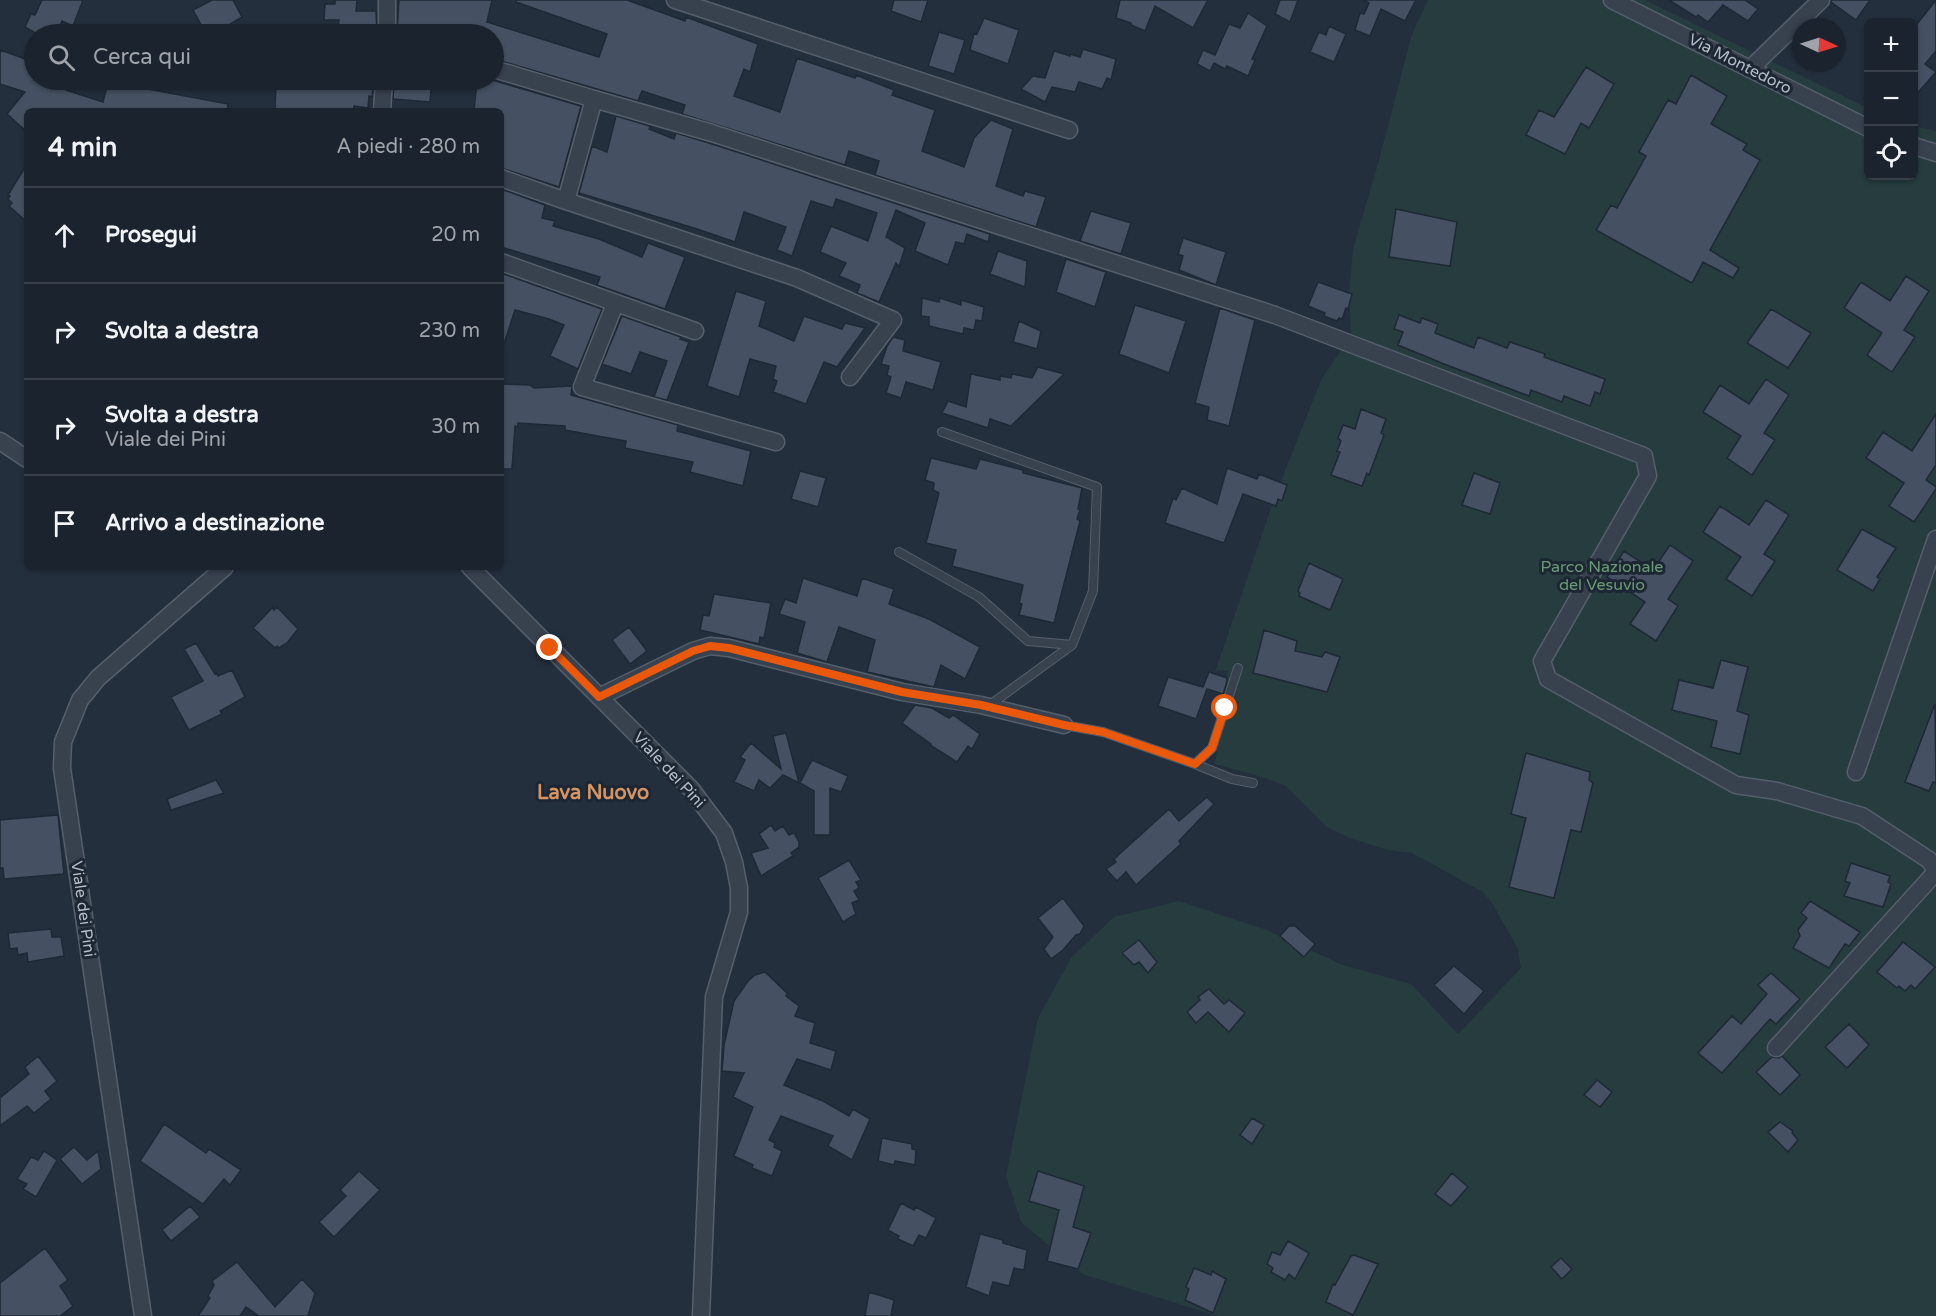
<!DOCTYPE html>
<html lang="it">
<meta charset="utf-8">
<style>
:root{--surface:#1b232e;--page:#242b36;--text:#f1f3f6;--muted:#a0a4aa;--line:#39404a}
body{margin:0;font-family:"Varela Round",sans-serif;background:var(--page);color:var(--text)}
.controls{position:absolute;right:18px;top:18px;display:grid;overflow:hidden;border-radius:9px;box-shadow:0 2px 4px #0004}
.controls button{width:54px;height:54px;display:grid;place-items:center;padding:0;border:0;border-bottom:2px solid var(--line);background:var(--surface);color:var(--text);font:30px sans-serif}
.compass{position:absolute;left:1792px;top:18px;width:54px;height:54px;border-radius:50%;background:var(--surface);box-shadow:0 2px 4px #0004;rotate:94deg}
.stop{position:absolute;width:18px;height:18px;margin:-14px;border:4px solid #ea580c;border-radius:50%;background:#fff}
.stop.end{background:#ea580c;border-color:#fff;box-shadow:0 2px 6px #0008}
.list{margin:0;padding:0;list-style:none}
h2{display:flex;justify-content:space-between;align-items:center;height:78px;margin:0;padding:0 24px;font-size:26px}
h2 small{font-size:20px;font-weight:400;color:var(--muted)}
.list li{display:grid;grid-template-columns:39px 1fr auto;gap:18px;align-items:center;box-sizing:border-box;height:96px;padding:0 24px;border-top:2px solid var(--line)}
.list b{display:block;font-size:22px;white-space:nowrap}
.list p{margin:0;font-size:20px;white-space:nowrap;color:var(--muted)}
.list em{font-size:20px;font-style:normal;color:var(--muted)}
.icon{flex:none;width:33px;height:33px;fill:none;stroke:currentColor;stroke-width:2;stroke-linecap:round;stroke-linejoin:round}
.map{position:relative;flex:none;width:1936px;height:1316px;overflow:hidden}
.search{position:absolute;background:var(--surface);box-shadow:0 2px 4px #0004;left:24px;top:24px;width:480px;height:66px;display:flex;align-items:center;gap:15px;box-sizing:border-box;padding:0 21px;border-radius:33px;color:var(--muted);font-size:22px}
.panel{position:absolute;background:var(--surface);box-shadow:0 2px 4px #0004;left:24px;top:108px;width:480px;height:462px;border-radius:9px}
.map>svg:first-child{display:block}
</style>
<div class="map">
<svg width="1936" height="1316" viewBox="0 0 1936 1316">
<rect width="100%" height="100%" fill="#242f3e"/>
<path fill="#263c3f" d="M 1428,0 L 1645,0 L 1868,108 L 1868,176 L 1914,176 L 1914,126 L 1936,131 L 1936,1316 L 1218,1316 L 1082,1274 L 1021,1222 L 1006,1176 L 1038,1018 L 1071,958 L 1114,917 L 1179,901 L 1267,930 L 1343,965 L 1411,984 L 1458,1034 L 1521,968 L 1517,947 L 1492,903 L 1483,892 L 1412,853 L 1388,850 L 1350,838 L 1327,827 L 1286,786 L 1262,777 L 1215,764 L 1228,671 L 1216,670 L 1274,499 L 1321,380 L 1351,335 L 1349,294 L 1353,249 L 1379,160 L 1412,34 Z"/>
<path fill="#455162" stroke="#1f2835" stroke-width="1.5" d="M 42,0 L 83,0 L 73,26 L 62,21 L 56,34 L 37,34 L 25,27 L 31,14 L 35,15 Z
M 212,0 L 233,0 L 242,17 L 222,29 L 225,34 L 206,34 L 193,10 Z
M 335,0 L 357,0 L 356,11 L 376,11 L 377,34 L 337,34 L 339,20 L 324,20 L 325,4 L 335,4 Z
M 399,0 L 492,0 L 487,22 L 599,57 L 607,34 L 516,2 L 516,0 L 627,0 L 685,21 L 686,17 L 758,44 L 750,72 L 744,69 L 734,96 L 780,112 L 797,58 L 855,78 L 856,75 L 894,90 L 892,95 L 935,110 L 922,151 L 964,167 L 974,138 L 991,120 L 1013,129 L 996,186 L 1023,196 L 1025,191 L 1046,197 L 1036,227 L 875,175 L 879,161 L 849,151 L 845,165 L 682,114 L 685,105 L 642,91 L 638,101 L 494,59 L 494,34 L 397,34 Z
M 894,0 L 928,0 L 921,22 L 891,11 Z
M 1120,0 L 1208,0 L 1193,28 L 1155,6 L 1145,31 L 1131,25 L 1131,23 L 1116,18 Z
M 1280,0 L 1298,0 L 1290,22 L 1275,14 Z
M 1363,0 L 1416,0 L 1405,21 L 1381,9 L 1370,36 L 1355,30 L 1360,13 L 1364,14 L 1369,3 Z
M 1669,0 L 1745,0 L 1758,9 L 1748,21 L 1723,5 L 1708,22 L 1698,15 L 1696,17 Z
M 1831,0 L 1870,0 L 1856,20 L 1831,2 Z
M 1936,0 L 1936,51 L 1925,64 L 1936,72 L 1914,97 L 1914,28 Z
M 1248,13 L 1267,26 L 1252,59 L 1255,60 L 1248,76 L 1227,66 L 1225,69 L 1214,63 L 1210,71 L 1197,64 L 1203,50 L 1215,55 L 1229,24 L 1240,28 Z
M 984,18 L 1019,30 L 1008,64 L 970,50 L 974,33 L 977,34 Z
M 1329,26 L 1346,34 L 1334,62 L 1310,52 L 1319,32 L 1326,35 Z
M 939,32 L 965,40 L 954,74 L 928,66 Z
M 1083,49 L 1116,59 L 1111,80 L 1107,78 L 1102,89 L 1079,82 L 1075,92 L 1052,87 L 1045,102 L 1021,89 L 1033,76 L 1045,78 L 1054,51 L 1070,56 L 1070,54 L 1080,57 Z
M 0,50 L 34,62 L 34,80 L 69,80 L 66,90 L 103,102 L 107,87 L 113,89 L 116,83 L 228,104 L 227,111 L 27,111 L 27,132 L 7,114 L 25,92 L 0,84 Z
M 1586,67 L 1614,84 L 1589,128 L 1581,123 L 1565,154 L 1526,135 L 1539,110 L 1554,117 Z
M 1691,75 L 1727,96 L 1711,124 L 1747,144 L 1743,150 L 1760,160 L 1710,250 L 1739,268 L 1733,278 L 1703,262 L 1692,283 L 1596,230 L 1611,205 L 1617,208 L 1646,156 L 1639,152 L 1668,100 L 1676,104 Z
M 276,80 L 374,80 L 372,97 L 369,96 L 368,108 L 354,106 L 353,111 L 275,111 Z
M 394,80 L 432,80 L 430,102 L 393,99 Z
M 477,80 L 492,80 L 581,106 L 559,187 L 501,168 L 501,111 L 474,111 Z
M 616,116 L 650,126 L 649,129 L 674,139 L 676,133 L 709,143 L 990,234 L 988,242 L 967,234 L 964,244 L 956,242 L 948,265 L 915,251 L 925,223 L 896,210 L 886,237 L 905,248 L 899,267 L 896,263 L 879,302 L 857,293 L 860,285 L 839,276 L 846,263 L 820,252 L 831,226 L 868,241 L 877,213 L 836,199 L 833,208 L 811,201 L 792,256 L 777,250 L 786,227 L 744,212 L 735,242 L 697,229 L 579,193 L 592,146 L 607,152 Z
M 27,164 L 27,222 L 9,206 L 12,203 L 8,199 L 10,196 L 8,195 Z
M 501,189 L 545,205 L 542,218 L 555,221 L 553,226 L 599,239 L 642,257 L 648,243 L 685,257 L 665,309 L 597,285 L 600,277 L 501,247 Z
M 1396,209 L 1457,222 L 1450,266 L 1389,257 Z
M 1091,211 L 1131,223 L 1121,254 L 1080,241 Z
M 1183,238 L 1226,252 L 1216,285 L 1179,270 L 1183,256 L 1178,254 Z
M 998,251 L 1027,261 L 1025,287 L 990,274 Z
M 1066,259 L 1106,272 L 1095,307 L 1056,292 Z
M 501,273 L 602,309 L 578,369 L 550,356 L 564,325 L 549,319 L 515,310 L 504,344 L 501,344 Z
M 1906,276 L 1929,291 L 1904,330 L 1915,337 L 1892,372 L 1867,355 L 1882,333 L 1844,308 L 1861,282 L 1890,301 Z
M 1318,282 L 1352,294 L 1348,309 L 1346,308 L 1342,319 L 1339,318 L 1337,321 L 1324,316 L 1325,313 L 1308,306 Z
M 736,291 L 766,301 L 759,326 L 794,341 L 804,316 L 842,329 L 845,323 L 865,328 L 837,367 L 824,362 L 806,404 L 773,392 L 777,381 L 773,379 L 776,366 L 750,359 L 739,397 L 707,386 Z
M 922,298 L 939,302 L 940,298 L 961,305 L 961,300 L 984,307 L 982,321 L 976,320 L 974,330 L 964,328 L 963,334 L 929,326 L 929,317 L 921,316 Z
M 1135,305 L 1186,321 L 1169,373 L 1119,354 Z
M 1220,308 L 1255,320 L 1229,426 L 1207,420 L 1209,407 L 1195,403 Z
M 1771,309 L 1811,333 L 1788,368 L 1747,343 Z
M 1399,315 L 1420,323 L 1422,318 L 1438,324 L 1435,333 L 1474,348 L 1478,337 L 1507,348 L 1510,342 L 1545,354 L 1544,357 L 1605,379 L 1600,394 L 1595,392 L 1590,406 L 1564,396 L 1562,402 L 1531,390 L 1529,396 L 1444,364 L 1398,345 L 1403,332 L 1394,329 Z
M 622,316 L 681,337 L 680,339 L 689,342 L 667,400 L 654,397 L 667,361 L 640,352 L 631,374 L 602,364 Z
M 1019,321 L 1041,331 L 1037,349 L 1013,342 Z
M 893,337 L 905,340 L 903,351 L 941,362 L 933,390 L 906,382 L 901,398 L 886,393 L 891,377 L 887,375 L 889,366 L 881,364 L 887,346 Z
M 1038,367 L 1064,374 L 1011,426 L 990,419 L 988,428 L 942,413 L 948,401 L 966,407 L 971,374 L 1000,380 L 1000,376 L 1011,378 L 1012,374 L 1032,378 Z
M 1766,379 L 1789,395 L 1764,433 L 1775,440 L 1752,475 L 1727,458 L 1741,436 L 1703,412 L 1720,385 L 1749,404 Z
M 501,384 L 530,385 L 534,388 L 572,386 L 571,395 L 678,425 L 677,431 L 751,451 L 743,486 L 690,472 L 693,462 L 625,448 L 626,441 L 565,430 L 565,426 L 518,423 L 518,427 L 515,426 L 512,469 L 501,469 Z
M 1361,409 L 1386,419 L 1381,433 L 1384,435 L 1369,475 L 1367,473 L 1362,486 L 1331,475 L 1340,452 L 1337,451 L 1341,441 L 1338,438 L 1343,425 L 1355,429 Z
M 1936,414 L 1936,465 L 1926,480 L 1936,487 L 1936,489 L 1914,522 L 1889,506 L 1904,483 L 1866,458 L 1883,432 L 1912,451 Z
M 931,458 L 976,469 L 980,459 L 1023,470 L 1023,473 L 1082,488 L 1078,509 L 1080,510 L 1077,519 L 1080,521 L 1054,623 L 1019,615 L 1022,604 L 1019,603 L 1023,585 L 952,566 L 956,550 L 926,543 L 939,493 L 933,490 L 934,483 L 925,480 Z
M 1227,468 L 1257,479 L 1259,474 L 1287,485 L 1282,501 L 1278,499 L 1276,506 L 1243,494 L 1224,543 L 1165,523 L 1173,498 L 1176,500 L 1182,488 L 1217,504 Z
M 800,471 L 826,478 L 818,507 L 791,499 Z
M 1474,473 L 1500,483 L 1490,514 L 1462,505 Z
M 1766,500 L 1789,515 L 1764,554 L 1775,561 L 1752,596 L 1726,579 L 1741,557 L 1703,532 L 1720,506 L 1749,525 Z
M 1862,529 L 1896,548 L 1877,577 L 1880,579 L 1873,591 L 1837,570 Z
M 1670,545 L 1693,561 L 1668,599 L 1678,606 L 1656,641 L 1630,624 L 1645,602 L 1607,577 L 1624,551 L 1653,570 Z
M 1309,563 L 1343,579 L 1330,610 L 1299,596 L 1300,593 L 1298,591 Z
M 803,578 L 857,596 L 862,578 L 894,589 L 889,604 L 929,619 L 980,647 L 965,679 L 941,665 L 934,687 L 867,672 L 875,640 L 839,627 L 827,662 L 797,653 L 805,622 L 779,614 L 785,599 L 796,603 Z
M 714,594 L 771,603 L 764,638 L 760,637 L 759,644 L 700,630 L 703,615 L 709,616 Z
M 273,607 L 274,610 L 277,607 L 298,629 L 287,643 L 279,648 L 277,646 L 275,648 L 253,628 Z
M 629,627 L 647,651 L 630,664 L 612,640 Z
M 1264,630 L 1297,641 L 1295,651 L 1322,657 L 1325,652 L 1340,657 L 1327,692 L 1253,673 Z
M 196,643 L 215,674 L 217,673 L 218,676 L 232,670 L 245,697 L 220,711 L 222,714 L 189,730 L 171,697 L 203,681 L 184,649 Z
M 1721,660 L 1748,667 L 1737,711 L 1749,715 L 1740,754 L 1711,747 L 1717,721 L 1672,710 L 1679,680 L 1713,688 Z
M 1209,672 L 1227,678 L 1226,685 L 1223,694 L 1207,689 L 1196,719 L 1158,706 L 1168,677 L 1203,687 Z
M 1935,704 L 1936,783 L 1933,782 L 1929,791 L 1905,782 Z
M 915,705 L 932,708 L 949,718 L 953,715 L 980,734 L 972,749 L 968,746 L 957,762 L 930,745 L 931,744 L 902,723 Z
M 786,733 L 799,783 L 783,775 L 770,788 L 759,780 L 754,791 L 734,782 L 745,760 L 740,757 L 751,743 L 781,769 L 773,736 Z
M 1526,753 L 1590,772 L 1589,780 L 1593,783 L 1581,832 L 1571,830 L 1554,898 L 1509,887 L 1526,818 L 1511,814 Z
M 812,760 L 848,776 L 841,792 L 830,788 L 830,835 L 814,835 L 814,791 L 800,783 Z
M 216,780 L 224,793 L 171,810 L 167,799 Z
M 1207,797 L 1214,804 L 1179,841 L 1181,844 L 1136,885 L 1126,872 L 1117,881 L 1106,869 L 1116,862 L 1114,859 L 1169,809 L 1179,821 Z
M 58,815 L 64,874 L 4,879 L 3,868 L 0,868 L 0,820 Z
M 771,825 L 775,831 L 783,826 L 789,835 L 794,833 L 799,842 L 799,847 L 791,853 L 793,856 L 761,876 L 751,853 L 768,848 L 759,834 Z
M 849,860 L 861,880 L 856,882 L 859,888 L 854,891 L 859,900 L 852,903 L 856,914 L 843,922 L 818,878 Z
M 1851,863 L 1890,876 L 1888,882 L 1891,884 L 1883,907 L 1844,896 L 1850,883 L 1845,881 Z
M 1063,898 L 1084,926 L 1080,934 L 1076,935 L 1063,950 L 1051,959 L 1044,949 L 1053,937 L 1038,918 Z
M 1810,901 L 1860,932 L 1849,946 L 1845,944 L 1829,968 L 1793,948 L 1800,936 L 1798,930 L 1807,918 L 1801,913 Z
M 1289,926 L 1295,926 L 1315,944 L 1304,957 L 1280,936 Z
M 51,929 L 52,937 L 61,937 L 64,956 L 28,962 L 27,953 L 18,955 L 17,948 L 10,949 L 8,933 Z
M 1139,940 L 1157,962 L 1148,973 L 1139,962 L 1134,965 L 1122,953 Z
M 1903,942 L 1935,967 L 1915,989 L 1911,985 L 1905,991 L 1899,986 L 1897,988 L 1877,972 Z
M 1454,966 L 1484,991 L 1464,1014 L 1434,985 Z
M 765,972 L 787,993 L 786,996 L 799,1006 L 795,1016 L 815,1023 L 810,1043 L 836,1051 L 831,1070 L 797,1059 L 784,1085 L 823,1101 L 849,1116 L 853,1109 L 870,1119 L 852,1160 L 828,1146 L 833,1136 L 781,1116 L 769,1140 L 775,1143 L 774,1147 L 782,1151 L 772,1176 L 752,1168 L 753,1165 L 734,1156 L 753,1107 L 733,1097 L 744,1073 L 722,1071 L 724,1045 L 734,1001 L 748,981 L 755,975 Z
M 1771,973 L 1800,999 L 1776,1024 L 1770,1019 L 1722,1073 L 1698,1053 L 1732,1016 L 1741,1024 L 1767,994 L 1758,985 Z
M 1209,989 L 1224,1004 L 1229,1000 L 1245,1013 L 1229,1032 L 1208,1012 L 1196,1023 L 1187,1012 L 1200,1000 L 1198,997 Z
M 1849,1024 L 1869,1045 L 1847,1068 L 1825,1047 Z
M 38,1056 L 57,1081 L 45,1091 L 51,1099 L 34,1113 L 27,1106 L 0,1126 L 0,1098 L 29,1074 L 25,1067 Z
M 1782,1056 L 1800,1075 L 1780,1095 L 1756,1072 L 1772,1057 L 1779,1058 Z
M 1597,1080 L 1612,1092 L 1600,1107 L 1584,1095 Z
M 1252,1118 L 1264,1125 L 1252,1144 L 1240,1135 Z
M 1780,1122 L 1793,1131 L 1792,1133 L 1798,1140 L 1788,1152 L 1768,1132 Z
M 164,1124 L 206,1153 L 209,1149 L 241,1170 L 230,1185 L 224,1179 L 203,1204 L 140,1161 Z
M 882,1138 L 912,1144 L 912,1149 L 916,1150 L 915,1165 L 895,1161 L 894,1165 L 878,1161 Z
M 74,1147 L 87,1160 L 98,1151 L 101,1169 L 82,1184 L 60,1159 Z
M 44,1151 L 57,1160 L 36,1197 L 23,1189 L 27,1184 L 17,1179 L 31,1157 L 38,1160 Z
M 359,1171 L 380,1190 L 334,1237 L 319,1222 L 346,1196 L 340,1190 Z
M 1038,1171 L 1084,1186 L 1073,1227 L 1091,1233 L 1078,1269 L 1047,1261 L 1059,1210 L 1029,1201 Z
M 1452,1173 L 1468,1187 L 1451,1206 L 1435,1194 Z
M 901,1203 L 914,1210 L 916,1207 L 936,1218 L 926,1238 L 919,1235 L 913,1246 L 898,1239 L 899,1236 L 888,1230 Z
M 190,1206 L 200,1217 L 171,1241 L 162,1230 Z
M 980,1234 L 1003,1240 L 1003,1243 L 1027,1250 L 1024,1270 L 1014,1268 L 1009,1286 L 993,1282 L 989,1296 L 966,1287 Z
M 1288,1241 L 1309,1253 L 1295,1279 L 1289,1274 L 1285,1280 L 1271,1272 L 1273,1268 L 1267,1264 L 1272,1252 L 1280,1255 Z
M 45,1248 L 68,1280 L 60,1286 L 73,1306 L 60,1316 L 0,1316 L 0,1283 Z
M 1354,1255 L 1378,1264 L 1353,1315 L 1326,1302 L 1333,1284 L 1335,1285 L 1351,1256 Z
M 1561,1258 L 1572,1269 L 1562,1279 L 1551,1267 Z
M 237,1262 L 275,1307 L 302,1279 L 315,1293 L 308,1316 L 259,1316 L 246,1307 L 240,1316 L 198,1316 L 210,1298 L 208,1296 L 214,1285 L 212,1281 Z
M 1194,1268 L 1211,1275 L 1212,1271 L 1226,1279 L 1213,1313 L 1185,1300 L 1189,1289 L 1186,1287 Z
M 869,1292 L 894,1300 L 891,1316 L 865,1316 Z"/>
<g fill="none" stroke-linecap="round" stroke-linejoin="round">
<defs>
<path id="service" d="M 942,432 L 1097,487 L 1093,591 L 1072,645 L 987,707
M 899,552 L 979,597 L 1028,641 L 1072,645
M 1064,725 L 1103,732 L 1195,764 L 1212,748 L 1238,668
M 1195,764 L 1232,779 L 1253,783"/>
<path id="minor" d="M 675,0 L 1069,130
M 1612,0 L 1868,128
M 387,34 L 387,0
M 494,69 L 594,99
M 1750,69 L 1821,0
M 382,111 L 384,80
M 1914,146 L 1936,153
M 501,178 L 566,201
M 501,262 L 695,331
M 615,304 L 582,387 L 776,442
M 850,377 L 893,320 L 797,278 L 566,201 L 594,99 L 712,133 L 1275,315 L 1644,456 L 1648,476 L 1542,661 L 1548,679 L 1736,785 L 1777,791 L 1862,816 L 1929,860 L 1936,870
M 0,441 L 27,459
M 470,567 L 691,789 L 724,833 L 734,862 L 739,888 L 739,912 L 714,997 L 701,1316
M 599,697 L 693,651 L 710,646 L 729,648 L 902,692 L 981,705 L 1064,725
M 1856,772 L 1936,539
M 1776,1048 L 1936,872
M 143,1316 L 62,768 L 63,742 L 80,700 L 98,678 L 225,567"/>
</defs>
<use href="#service" stroke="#565f6c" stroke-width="10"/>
<use href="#minor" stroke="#565f6c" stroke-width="19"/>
<use href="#service" stroke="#38414e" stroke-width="8"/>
<use href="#minor" stroke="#38414e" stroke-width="16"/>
</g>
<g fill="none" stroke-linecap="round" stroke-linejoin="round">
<path stroke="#ea580c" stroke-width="8" d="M 550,648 L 599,697 L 693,651 L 710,646 L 729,648 L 902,692 L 981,705 L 1064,725 L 1103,732 L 1195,764 L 1212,748 L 1225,708"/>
</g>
<g text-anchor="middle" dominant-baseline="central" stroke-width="6" stroke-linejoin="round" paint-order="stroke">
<g font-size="16" fill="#b4bcc9" stroke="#1d2633">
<text transform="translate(1740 64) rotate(27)">Via Montedoro</text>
<text transform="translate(669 770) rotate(47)">Viale dei Pini</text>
<text transform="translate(83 909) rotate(82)">Viale dei Pini</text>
</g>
<g font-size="16" fill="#6b9a76" stroke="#1d2633">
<text x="1602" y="567">Parco Nazionale<tspan x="1602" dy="18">del Vesuvio</tspan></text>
</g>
<g font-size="20" font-weight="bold" fill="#d59563" stroke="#1d2633">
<text x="593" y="793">Lava Nuovo</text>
</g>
</g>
</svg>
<div class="controls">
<button>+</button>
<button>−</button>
<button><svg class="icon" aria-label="locate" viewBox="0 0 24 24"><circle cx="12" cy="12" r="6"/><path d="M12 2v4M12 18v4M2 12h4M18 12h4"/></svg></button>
</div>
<svg class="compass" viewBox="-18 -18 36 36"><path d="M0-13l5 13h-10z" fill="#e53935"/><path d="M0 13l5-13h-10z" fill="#a0a4aa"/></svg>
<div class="stop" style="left:1225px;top:708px"></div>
<div class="stop end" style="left:550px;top:648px"></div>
<div class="search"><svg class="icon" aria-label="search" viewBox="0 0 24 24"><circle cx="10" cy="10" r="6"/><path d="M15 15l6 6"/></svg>Cerca qui</div>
<section class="panel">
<h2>4 min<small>A piedi · 280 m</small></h2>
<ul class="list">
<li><svg class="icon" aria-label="ahead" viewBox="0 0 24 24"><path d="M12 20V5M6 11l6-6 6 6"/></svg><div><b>Prosegui</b></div><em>20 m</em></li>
<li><svg class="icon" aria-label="right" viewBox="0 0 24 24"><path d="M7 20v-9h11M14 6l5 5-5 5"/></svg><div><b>Svolta a destra</b></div><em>230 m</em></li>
<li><svg class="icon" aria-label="right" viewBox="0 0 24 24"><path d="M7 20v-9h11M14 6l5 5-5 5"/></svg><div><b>Svolta a destra</b><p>Viale dei Pini</p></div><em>30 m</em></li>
<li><svg class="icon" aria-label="arrive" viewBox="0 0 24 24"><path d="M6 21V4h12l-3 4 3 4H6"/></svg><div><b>Arrivo a destinazione</b></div></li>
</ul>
</section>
</div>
